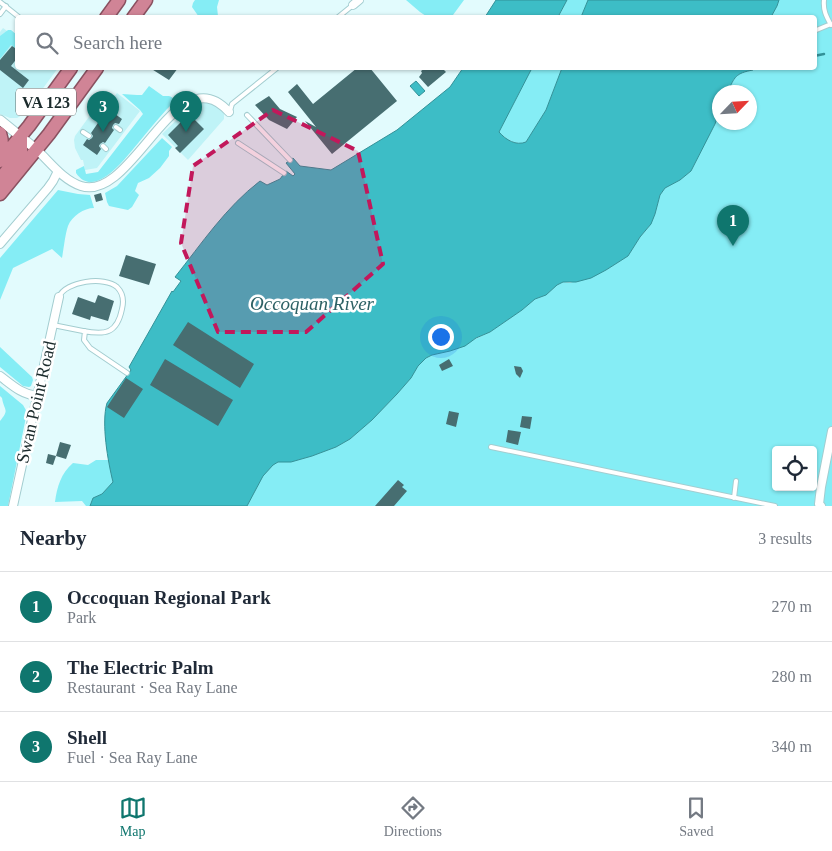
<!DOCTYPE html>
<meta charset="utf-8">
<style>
:root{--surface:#fff;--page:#f6f6f7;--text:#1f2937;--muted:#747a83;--line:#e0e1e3;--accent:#0f766e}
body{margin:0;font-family:"Times New Roman",serif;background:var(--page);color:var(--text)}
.controls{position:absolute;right:15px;bottom:15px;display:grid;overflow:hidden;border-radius:5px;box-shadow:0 1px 4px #0004}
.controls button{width:45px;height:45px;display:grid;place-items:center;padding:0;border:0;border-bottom:1px solid var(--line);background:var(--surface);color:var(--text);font:25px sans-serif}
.compass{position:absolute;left:712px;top:85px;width:45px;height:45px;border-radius:50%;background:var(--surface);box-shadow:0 1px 4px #0004;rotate:65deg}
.you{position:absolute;left:440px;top:336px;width:18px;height:18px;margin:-12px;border:4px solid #fff;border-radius:50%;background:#1a73e8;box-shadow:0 0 0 8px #1a73e833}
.badge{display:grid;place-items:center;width:32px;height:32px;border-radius:50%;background:var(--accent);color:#fff;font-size:16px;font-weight:700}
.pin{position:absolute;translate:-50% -41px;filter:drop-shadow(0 1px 2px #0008)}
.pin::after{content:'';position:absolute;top:26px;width:18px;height:15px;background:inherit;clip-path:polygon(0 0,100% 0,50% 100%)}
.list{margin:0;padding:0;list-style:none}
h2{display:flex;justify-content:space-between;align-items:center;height:65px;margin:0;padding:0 20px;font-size:21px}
h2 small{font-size:16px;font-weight:400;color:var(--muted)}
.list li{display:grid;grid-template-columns:32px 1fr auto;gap:15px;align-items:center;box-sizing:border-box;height:70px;padding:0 20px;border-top:1px solid var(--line)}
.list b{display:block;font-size:19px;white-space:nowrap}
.list p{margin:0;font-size:16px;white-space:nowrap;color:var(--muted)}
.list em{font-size:16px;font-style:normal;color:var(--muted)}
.icon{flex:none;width:28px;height:28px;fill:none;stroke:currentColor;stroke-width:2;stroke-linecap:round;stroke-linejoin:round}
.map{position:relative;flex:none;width:832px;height:506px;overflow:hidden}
.search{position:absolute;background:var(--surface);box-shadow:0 1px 4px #0004;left:15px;right:15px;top:15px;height:55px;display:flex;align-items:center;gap:12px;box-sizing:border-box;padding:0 18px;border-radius:5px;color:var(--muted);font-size:19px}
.sheet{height:275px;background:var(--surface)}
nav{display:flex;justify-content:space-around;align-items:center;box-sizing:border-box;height:70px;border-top:1px solid var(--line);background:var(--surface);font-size:14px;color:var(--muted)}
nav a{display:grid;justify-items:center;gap:2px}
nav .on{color:var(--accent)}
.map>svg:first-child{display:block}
</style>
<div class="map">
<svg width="832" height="506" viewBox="0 0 832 506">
<rect width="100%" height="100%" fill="#e2fbfd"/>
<path fill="#bff3f7" d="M 3,28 L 17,38 L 18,68 L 58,68 L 24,114 L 17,118 L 10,118 L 0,114 L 0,32 Z
M 117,93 L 140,111 L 97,168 L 85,170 L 83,160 L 81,160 L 75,148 L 74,140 L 75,136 L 102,99 L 105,97 L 113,98 Z
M 199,102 L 210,102 L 221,109 L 224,114 L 224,119 L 188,160 L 162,134 L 189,108 Z"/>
<path fill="#85edf5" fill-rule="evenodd" d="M 195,0 L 219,0 L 217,7 L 218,16 L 216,17 L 199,17 L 192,7 L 193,3 Z
M 406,0 L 464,0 L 453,15 L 448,17 L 429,18 L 420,12 Z
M 567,0 L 588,0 L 581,17 L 558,18 Z
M 779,0 L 832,0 L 832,506 L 247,506 L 263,476 L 273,464 L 278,462 L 291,462 L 312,456 L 336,447 L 350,439 L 372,420 L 397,394 L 411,378 L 418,366 L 426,358 L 432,355 L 450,351 L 490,332 L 522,310 L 535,299 L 546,295 L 557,285 L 563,282 L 570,283 L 606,270 L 628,256 L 640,237 L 648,228 L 655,214 L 660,195 L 665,188 L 680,180 L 691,171 L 715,124 L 719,113 L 720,122 L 750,122 L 750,92 L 728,92 C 734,77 736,73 753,70 L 751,68 L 814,68 L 814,18 L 771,17 L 777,6 ZM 776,450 L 813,450 L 813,487 L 776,487 Z
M 8,30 L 11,30 L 17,35 L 17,45 L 15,48 L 11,45 L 0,59 L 0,36 Z
M 532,68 L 562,68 L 546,110 L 526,142 C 516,146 506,139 499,132 Z
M 149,86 L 163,96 C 168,96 170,95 174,99 L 174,102 L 167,109 C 157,120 148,131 139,142 C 127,156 95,201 76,173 L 76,170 L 84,166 L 86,174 L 98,172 L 143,114 L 140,110 L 122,94 L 137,95 L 142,95 Z
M 162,138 L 172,147 L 169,151 L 169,156 L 160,168 L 149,178 L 138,183 L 135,191 L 139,195 L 132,207 L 128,210 L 109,206 L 107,202 L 105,193 L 117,186 Z
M 58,190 L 78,194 L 90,195 L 94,208 C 84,208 72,216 68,226 C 65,235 64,247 62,258 L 52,249 L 13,268 L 0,300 L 0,258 Z
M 0,347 L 32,377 L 33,380 L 31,386 L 29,387 L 23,386 L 0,367 Z
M 0,386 L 23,405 L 27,412 L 8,506 L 0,506 L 0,421 C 10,409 4,411 2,398 L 0,396 Z
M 96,460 L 108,460 L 113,482 L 102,494 L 93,498 L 90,506 L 86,506 L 82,501 L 55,502 C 57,487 61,473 73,463 L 88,465 Z"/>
<path fill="#3dbdc6" stroke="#339198" d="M 496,0 L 567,0 L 558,17 L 485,17 Z
M 588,0 L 779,0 L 777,6 L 771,17 L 581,17 Z
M 463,68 L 532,68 L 499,132 C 506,140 516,146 526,142 L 546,110 L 562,68 L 751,68 L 753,70 C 736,73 734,77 728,92 L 720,92 L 719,113 L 715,124 L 691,171 L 680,180 L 665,188 L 660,195 L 655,214 L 651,224 L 640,237 L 628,256 L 606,270 L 591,278 L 576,282 L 563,282 L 557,285 L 546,295 L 535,299 L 522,310 L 490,332 L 476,338 L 465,346 L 450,351 L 432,355 L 426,358 L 418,366 L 411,378 L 397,394 L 372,420 L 350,439 L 336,447 L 312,456 L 291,462 L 278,462 L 273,465 L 263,476 L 247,506 L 90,506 L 93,498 L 102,494 L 113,482 C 108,462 101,423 107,403 L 131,370 L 129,367 L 172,291 L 173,292 L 181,281 L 175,277 C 202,243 226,207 260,181 L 267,185 L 280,179 L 286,171 L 293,176 L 295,174 L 286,163 L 293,158 L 300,166 L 331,170 L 397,130 L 450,87 Z
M 416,81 L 425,91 L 419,96 L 410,86 Z"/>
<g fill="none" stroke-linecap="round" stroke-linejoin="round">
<path stroke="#339198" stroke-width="2.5" d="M 814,56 L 824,54"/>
</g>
<path fill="#476e71" d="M 12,46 L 18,50 L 18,57 L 11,66 L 29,80 L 23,88 L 0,70 L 0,60 Z
M 150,68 L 178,68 L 169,80 Z
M 357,68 L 370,68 L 397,101 L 332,154 L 305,121 L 316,127 L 288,92 L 297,84 L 313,104 Z
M 425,68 L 442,68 L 446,72 L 428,87 L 419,77 L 422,73 L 421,71 Z
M 269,96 L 280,109 L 297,117 L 287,129 L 269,120 L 255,105 Z
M 108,109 L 122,119 L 119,124 L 115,123 L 113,125 L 112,128 L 114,130 L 105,143 L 103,142 L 100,144 L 99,146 L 101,149 L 97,155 L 83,145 L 87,139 L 89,140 L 92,138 L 93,136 L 91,133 L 100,120 L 103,121 L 105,119 L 106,116 L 104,114 Z
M 189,114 L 204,129 L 180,153 L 175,148 L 178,146 L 168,135 Z
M 101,193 L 103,200 L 96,202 L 94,195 Z
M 126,255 L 156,264 L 149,285 L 119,276 Z
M 98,295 L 114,301 L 108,321 L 91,316 L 90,320 L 72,314 L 78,297 L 95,303 Z
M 188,322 L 254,364 L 240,388 L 173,345 Z
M 165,359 L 233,400 L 218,426 L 150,385 Z
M 449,359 L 453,366 L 442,371 L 439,365 Z
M 514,366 L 521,367 L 523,371 L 520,378 L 516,374 Z
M 126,378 L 143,389 L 124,418 L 107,407 Z
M 449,411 L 459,413 L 456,427 L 446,424 Z
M 522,416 L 532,417 L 530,429 L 520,427 Z
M 508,430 L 521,432 L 518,445 L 506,442 Z
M 60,442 L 71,445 L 66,459 L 56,456 Z
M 48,454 L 56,456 L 53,465 L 46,463 Z
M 398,480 L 404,485 L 402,487 L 407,491 L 394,506 L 375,506 Z"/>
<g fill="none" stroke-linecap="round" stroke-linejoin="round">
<defs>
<path id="service" d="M 824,0 C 823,10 826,16 831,25
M 0,2 L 20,18
M 0,14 L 6,6
M 337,18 L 353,5
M 814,31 L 831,24
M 230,111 L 232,104 L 277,68
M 97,113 L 102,117
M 247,115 L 290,160
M 116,127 L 120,130
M 83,132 L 89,136
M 238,143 L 284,173
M 103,146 L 106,149
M 53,325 C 63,327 73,329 83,331 C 105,335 117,334 122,309 C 124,301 123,293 117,287 C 105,276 65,281 59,297
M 85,331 L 84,340 L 90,348 L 127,373
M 491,447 L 775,506
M 734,498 L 736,481"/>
<path id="minor" d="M 353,5 L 359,0
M 37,150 C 50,162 63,180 81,186 C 133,203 176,53 229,112
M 0,244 L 48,188 L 53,181 L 58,171
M 0,376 C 12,385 21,394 37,396
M 13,506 L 59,297
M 821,506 L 819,504 L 821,487 L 832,431"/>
<path id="tertiary" d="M 0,120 L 37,150"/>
<path id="trunk" d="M 106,18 L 119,0
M 133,18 L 146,0
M 0,133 C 3,142 3,149 0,158
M 0,161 L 29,126 L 71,68
M 0,179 L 21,153 L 21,137
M 0,194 L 49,134 L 97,68"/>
</defs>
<use href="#service" stroke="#a3cdd0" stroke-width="6"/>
<use href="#minor" stroke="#a3cdd0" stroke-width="10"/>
<use href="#tertiary" stroke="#a3cdd0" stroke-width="11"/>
<use href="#trunk" stroke="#895160" stroke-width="15"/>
<use href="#service" stroke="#fff" stroke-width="4"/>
<use href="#minor" stroke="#fff" stroke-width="8"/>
<use href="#tertiary" stroke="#fff" stroke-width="9"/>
<use href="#trunk" stroke="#d08496" stroke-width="12"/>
</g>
<path fill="#c2185b" fill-opacity="0.2" stroke="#c2185b" stroke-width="4" stroke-dasharray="10 6" stroke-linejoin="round" d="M 273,110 L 358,151 L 383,264 L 306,332 L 218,332 L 181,243 L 193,166 Z"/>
<g text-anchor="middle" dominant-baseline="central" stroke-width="5" stroke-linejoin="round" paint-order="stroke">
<rect fill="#fff" stroke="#5f6b6b" stroke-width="1" x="16" y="88.5" width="60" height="27" rx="4"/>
<g font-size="16" font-weight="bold" fill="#1b2b2c">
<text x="46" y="102">VA 123</text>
</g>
<g font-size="18" fill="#1b2b2c" stroke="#fff">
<text transform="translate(36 402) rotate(-77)">Swan Point Road</text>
</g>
<g font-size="19" font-style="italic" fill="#2d6165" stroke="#fff">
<text x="312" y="303">Occoquan River</text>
</g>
</g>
</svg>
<div class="controls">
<button><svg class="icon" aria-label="locate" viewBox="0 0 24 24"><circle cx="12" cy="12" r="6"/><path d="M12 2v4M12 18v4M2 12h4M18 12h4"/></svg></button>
</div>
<svg class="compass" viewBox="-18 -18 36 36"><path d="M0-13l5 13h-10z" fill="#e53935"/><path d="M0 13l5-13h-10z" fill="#747a83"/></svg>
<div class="you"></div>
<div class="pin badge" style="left:733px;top:246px">1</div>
<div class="pin badge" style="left:186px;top:132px">2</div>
<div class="pin badge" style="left:103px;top:132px">3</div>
<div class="search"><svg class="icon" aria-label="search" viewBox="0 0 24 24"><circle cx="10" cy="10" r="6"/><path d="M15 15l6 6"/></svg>Search here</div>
</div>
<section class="sheet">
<h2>Nearby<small>3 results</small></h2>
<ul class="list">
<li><span class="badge">1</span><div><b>Occoquan Regional Park</b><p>Park</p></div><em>270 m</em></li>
<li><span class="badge">2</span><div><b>The Electric Palm</b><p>Restaurant · Sea Ray Lane</p></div><em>280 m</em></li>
<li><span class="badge">3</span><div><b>Shell</b><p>Fuel · Sea Ray Lane</p></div><em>340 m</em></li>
</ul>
</section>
<nav>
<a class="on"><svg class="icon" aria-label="map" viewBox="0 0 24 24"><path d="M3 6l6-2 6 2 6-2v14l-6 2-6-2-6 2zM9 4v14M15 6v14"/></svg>Map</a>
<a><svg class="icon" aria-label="directions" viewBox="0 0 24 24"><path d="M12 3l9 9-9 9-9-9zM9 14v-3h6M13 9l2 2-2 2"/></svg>Directions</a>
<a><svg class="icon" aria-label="saved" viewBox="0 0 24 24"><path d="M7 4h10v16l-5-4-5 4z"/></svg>Saved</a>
</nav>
